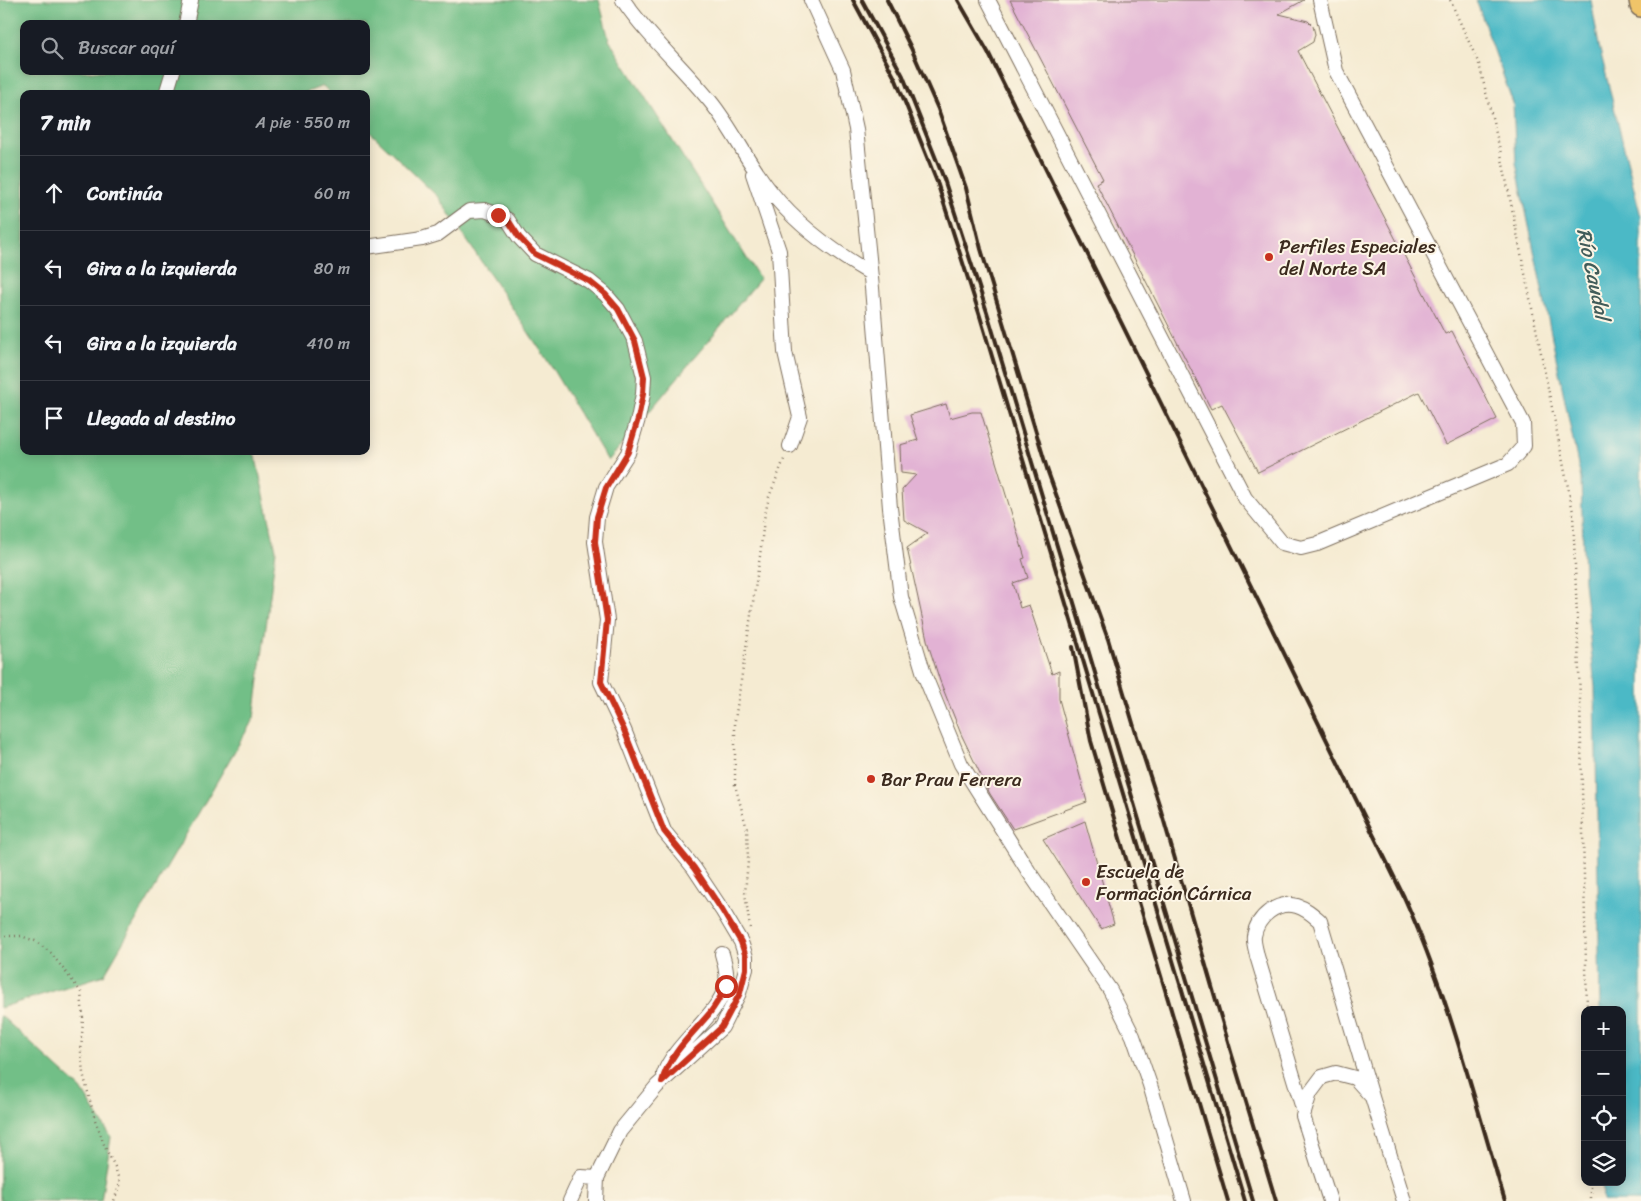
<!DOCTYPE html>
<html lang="es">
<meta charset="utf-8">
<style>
:root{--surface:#171b24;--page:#242831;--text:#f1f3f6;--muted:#9ea1a6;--line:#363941}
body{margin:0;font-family:Sriracha,sans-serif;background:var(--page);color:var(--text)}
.controls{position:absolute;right:15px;bottom:15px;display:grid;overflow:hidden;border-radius:10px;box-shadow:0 2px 12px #0003}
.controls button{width:45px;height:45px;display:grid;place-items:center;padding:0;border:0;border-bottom:1px solid var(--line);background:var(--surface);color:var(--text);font:25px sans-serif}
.stop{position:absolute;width:15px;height:15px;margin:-11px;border:4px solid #c8321e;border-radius:50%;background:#fff}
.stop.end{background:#c8321e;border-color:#fff;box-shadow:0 1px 5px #0008}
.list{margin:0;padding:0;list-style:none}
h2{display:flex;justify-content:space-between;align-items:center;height:65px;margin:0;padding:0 20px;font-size:21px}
h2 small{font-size:16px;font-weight:400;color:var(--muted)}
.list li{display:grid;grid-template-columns:32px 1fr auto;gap:15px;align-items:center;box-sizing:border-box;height:75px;padding:0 20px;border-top:1px solid var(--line)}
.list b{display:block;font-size:19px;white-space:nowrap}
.list em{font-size:16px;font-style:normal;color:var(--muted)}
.icon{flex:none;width:28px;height:28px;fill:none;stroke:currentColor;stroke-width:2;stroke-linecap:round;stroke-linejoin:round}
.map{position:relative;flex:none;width:1641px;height:1201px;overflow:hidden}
.search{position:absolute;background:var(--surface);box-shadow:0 2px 12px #0003;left:20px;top:20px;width:350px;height:55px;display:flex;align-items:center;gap:12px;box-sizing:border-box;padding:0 18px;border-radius:10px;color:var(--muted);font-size:19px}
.panel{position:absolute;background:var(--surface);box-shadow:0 2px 12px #0003;left:20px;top:90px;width:350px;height:365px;border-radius:10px}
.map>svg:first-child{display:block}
</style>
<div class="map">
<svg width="1641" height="1201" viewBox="0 0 1641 1201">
<rect width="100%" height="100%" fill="#fcf5e5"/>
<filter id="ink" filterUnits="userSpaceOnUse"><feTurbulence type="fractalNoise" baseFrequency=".02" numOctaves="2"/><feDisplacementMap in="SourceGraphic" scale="10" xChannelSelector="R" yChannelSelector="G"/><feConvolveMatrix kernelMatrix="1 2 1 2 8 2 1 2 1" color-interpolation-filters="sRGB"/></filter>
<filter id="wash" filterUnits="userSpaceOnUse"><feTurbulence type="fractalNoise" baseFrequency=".0096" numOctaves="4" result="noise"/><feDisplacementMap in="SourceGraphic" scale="20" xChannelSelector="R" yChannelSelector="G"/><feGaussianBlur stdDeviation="1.12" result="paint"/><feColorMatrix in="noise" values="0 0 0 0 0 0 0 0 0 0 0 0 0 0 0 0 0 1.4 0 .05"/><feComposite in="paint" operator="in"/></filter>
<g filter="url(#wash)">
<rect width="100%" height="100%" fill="#f5ebd2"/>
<path fill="#72bf87" stroke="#567452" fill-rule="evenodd" d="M 0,0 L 599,0 L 609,40 L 760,279 L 608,461 L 547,360 L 438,197 L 366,128 L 366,94 L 331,94 L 323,86 L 302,94 L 24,94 L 24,451 L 253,451 L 257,463 L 276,550 L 254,718 L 104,975 L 0,1008 ZM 24,24 L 366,24 L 366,71 L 24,71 Z
M 0,1015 L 81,1089 L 111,1137 L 101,1201 L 0,1201 Z"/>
<path fill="#4cb9c6" stroke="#447272" d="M 1476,0 L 1591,0 L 1599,46 L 1641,217 L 1641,1201 L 1603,1201 L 1602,1182 L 1622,1182 L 1622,1010 L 1600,1010 L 1595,687 L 1584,581 L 1581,479 L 1516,163 L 1513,103 Z"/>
<g id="blocks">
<path fill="#e2b2d4" d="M 1010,0 L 1304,0 L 1279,14 L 1308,21 L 1313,26 L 1315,34 L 1313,42 L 1298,51 L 1445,334 L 1452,331 L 1497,419 L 1446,445 L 1419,392 L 1258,472 L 1222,404 L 1211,409 L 1096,183 L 1103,179 Z
M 946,404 L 950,418 L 972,412 L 981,412 L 1025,558 L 1022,559 L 1028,578 L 1013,583 L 1020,608 L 1029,605 L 1052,674 L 1059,671 L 1059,699 L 1087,802 L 1013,829 L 990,794 L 961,734 L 940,681 L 928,644 L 907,548 L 928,533 L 904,520 L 902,490 L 916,475 L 901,473 L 900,445 L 918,440 L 910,415 Z
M 1085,821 L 1114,924 L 1101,929 L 1043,839 Z"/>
</g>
</g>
<g filter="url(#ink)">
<use href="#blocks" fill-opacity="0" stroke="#7c6e5d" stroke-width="1"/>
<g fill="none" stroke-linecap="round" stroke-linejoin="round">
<defs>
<path id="minor" d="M 623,0 C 648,37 682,66 710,101 C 733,129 748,164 771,192 C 797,225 834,252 870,273
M 811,0 L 843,70 L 856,129 L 872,288 L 890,508 L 901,597 L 924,674 L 961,764 L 1029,872 L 1110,990 L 1133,1036 L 1150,1085 L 1184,1201
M 988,0 L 1245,498 L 1282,543 L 1301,548 L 1317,544 L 1508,464 L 1524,446 L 1523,423 L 1336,71 L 1320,0
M 186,24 L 191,0
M 166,94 L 173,71
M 753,174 L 779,251 L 785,352 L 800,417 L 790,446
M 366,247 L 422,239 L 438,234 L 469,211 L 485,210 L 498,215 L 508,220 L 519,237 L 535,254 L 589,281 L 605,294 L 618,309 L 635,341 L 644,377 L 643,394 L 638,419 L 628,453 L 606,487 L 597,517 L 595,542 L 607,620 L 601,682 L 624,730 L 664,831 L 694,868 L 722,910 L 741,942 L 746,957 L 746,969 L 739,993 L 722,1027 L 657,1086 L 620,1131 L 597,1178
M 664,1074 C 674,1044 719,1015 726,985 C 728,975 725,964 722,954
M 1304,1112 L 1257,956 C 1256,950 1253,942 1254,936 C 1257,917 1277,900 1297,906 C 1307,909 1313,915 1320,921 L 1372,1097
M 570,1201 L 581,1177 L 597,1178 L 596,1201
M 1330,1201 L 1303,1116 L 1310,1093 L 1322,1077 L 1336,1073 L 1355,1078 L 1372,1097 L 1404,1201"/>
<path id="highway" d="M 1640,0 L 1641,6"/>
</defs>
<use href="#minor" stroke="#7c6e5d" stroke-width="16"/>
<use href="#highway" stroke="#7c6e5d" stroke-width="24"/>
<path stroke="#7c6e5d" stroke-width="2.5" stroke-dasharray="1 4" stroke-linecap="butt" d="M 1450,0 L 1479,64 L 1501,154 L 1573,512 L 1580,698 L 1587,1010
M 750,928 L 745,893 L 748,861 L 747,829 L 735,785 L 735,720 L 760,556 L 764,519 L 769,497 L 785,457
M 0,936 L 21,936 L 35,941 L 51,953 L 81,992 L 83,1018 L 81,1053 L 83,1073 L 95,1120 L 105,1147 L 115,1167 L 120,1183 L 114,1201
M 1591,1182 L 1591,1201"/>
<use href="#minor" stroke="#fff" stroke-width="14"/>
<use href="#highway" stroke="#f0c469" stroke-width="21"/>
<path stroke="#3b2a1e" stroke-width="4" d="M 853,0 L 896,80 L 937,182 L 979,313 L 1245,1201
M 862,0 L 903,76 L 944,179 L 987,312 L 1253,1201
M 887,0 L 911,48 L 938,109 L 966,188 L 981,249 L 1048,472 L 1108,639 L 1135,730 L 1159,804 L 1231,1052 L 1276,1201
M 958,0 L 988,52 L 1404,897 C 1448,994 1474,1099 1505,1201
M 1073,647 L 1091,741 L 1228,1201"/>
</g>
</g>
<g fill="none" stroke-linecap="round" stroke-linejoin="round" filter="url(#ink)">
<path stroke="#c8321e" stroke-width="6" d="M 498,215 L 508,220 L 519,237 L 535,254 L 589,281 L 605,294 L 618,309 L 635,341 L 644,377 L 643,394 L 638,419 L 628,452 L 606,488 L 597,517 L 595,542 L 607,620 L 601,682 L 624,730 L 664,831 L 694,868 L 722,910 L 741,942 L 746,957 L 746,969 L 740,993 L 722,1027 L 662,1082 C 668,1056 692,1034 709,1014 C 716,1005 721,996 726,986"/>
</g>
<g fill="#c8321e" stroke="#fcf5e5" stroke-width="2">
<circle cx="1269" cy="257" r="5"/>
<circle cx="871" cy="779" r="5"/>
<circle cx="1086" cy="882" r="5"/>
</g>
<g text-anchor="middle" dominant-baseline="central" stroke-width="4" stroke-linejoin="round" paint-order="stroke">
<g font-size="19" fill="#3b2a1e" stroke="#fcf5e5" text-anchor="start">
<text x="1279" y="246">Perfiles Especiales<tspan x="1279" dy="22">del Norte SA</tspan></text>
<text x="881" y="779">Bar Prau Ferrera</text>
<text x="1096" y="871">Escuela de<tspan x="1096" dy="22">Formación Cárnica</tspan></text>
</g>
<g font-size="20" font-style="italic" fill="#415c59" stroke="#fcf5e5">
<text transform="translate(1593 274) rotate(78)">Río Caudal</text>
</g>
</g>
</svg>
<div class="controls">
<button>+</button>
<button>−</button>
<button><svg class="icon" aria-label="locate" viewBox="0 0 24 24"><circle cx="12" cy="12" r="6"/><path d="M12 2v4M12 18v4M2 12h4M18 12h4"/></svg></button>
<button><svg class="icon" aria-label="layers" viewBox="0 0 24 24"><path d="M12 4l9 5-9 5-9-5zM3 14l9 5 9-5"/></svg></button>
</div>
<div class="stop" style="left:726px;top:986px"></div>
<div class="stop end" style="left:498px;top:215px"></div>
<div class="search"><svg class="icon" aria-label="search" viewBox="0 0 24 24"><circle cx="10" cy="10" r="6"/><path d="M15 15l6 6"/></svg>Buscar aquí</div>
<section class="panel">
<h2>7 min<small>A pie · 550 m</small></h2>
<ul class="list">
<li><svg class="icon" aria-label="ahead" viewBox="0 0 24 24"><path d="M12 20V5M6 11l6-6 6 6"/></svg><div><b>Continúa</b></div><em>60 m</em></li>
<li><svg class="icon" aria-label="left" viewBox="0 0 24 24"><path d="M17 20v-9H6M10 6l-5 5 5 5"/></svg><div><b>Gira a la izquierda</b></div><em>80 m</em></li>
<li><svg class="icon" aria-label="left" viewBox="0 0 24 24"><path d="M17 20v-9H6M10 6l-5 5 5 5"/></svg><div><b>Gira a la izquierda</b></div><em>410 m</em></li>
<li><svg class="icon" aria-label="arrive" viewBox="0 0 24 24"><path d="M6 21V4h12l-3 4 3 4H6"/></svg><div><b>Llegada al destino</b></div></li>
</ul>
</section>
</div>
